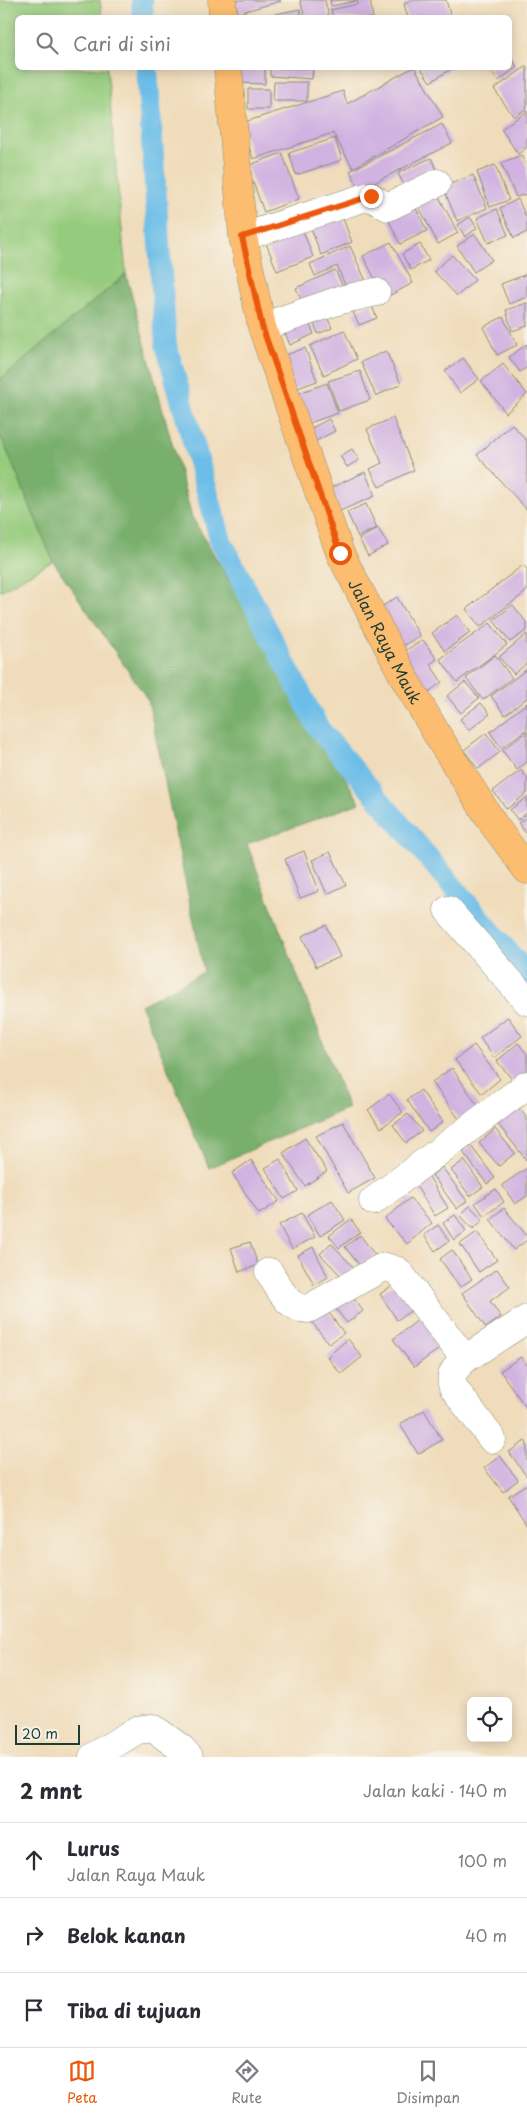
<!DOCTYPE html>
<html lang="id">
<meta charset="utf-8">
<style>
:root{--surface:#fff;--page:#f7f7f7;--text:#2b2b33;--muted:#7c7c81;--line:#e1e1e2;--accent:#ea580c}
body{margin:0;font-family:"Playpen Sans",sans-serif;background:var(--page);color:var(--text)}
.controls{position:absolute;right:15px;bottom:15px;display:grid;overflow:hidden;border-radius:8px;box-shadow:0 2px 12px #0003}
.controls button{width:45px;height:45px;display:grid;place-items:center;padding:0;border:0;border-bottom:1px solid var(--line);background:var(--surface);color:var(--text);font:25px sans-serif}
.scale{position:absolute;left:15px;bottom:12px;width:65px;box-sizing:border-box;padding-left:5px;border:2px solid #1f3d34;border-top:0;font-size:14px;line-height:18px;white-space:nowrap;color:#1f3d34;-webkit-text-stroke:4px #f7f3e8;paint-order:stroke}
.stop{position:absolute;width:15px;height:15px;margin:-11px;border:4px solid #ea580c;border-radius:50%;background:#fff}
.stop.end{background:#ea580c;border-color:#fff;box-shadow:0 1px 5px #0008}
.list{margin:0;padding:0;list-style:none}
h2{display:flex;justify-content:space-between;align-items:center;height:65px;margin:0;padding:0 20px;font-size:21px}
h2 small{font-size:16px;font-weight:400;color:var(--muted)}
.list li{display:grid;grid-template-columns:32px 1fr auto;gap:15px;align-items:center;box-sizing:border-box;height:75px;padding:0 20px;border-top:1px solid var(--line)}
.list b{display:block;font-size:19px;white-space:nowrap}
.list p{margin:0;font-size:16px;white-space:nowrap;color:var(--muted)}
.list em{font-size:16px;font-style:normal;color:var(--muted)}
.icon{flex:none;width:28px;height:28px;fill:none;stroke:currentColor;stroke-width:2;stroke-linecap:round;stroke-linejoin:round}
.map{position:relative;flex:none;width:527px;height:1757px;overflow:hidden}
.search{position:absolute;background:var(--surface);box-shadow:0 2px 12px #0003;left:15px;right:15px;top:15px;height:55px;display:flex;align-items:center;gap:12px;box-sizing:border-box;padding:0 18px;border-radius:8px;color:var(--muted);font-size:19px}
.sheet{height:290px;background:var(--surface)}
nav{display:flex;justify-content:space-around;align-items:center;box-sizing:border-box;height:70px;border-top:1px solid var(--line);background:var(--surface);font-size:14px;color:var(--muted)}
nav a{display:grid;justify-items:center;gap:2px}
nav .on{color:var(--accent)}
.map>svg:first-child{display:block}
</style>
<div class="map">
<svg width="527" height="1757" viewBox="0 0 527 1757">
<rect width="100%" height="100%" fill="#f7f3e8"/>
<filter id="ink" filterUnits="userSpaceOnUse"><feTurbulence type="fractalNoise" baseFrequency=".02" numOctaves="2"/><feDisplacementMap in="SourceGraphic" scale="10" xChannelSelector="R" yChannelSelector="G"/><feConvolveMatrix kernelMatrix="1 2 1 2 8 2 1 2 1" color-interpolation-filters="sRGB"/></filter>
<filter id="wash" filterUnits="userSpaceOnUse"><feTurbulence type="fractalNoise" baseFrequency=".0096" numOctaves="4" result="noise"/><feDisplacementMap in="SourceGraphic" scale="20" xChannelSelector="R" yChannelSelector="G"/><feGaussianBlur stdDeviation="1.12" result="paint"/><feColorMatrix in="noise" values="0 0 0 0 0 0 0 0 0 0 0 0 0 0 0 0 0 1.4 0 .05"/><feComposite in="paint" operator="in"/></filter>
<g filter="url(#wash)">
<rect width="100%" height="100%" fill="#f0dcba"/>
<path fill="#95cb7c" stroke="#5a8458" d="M 0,0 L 100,0 L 102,17 L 18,18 L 18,68 L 107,68 L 126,274 L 0,380 Z
M 0,434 L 53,561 L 0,591 Z"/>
<path fill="#78af6c" stroke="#4c7650" d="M 126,274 L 192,517 L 360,803 L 247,844 L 348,1108 L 209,1168 L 141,1005 L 204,972 L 148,700 L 53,561 L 0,434 L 0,380 Z"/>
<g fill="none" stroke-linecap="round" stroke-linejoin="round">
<path stroke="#6cbee8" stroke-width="22" d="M 142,0 L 143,18
M 147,68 L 166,345 L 221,541 L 319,729 L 527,974"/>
</g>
<g id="blocks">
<path fill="#d1b2e1" d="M 235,0 L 280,0 L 281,1 L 238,13 Z
M 300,0 L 325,0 L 329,18 L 305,18 Z
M 330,0 L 356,0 L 356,1 L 331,6 Z
M 357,0 L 370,0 L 373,18 L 333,18 L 331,10 L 358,4 Z
M 409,0 L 446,0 L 451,18 L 408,18 L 404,4 L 410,2 Z
M 300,9 L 302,18 L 261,18 L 261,17 Z
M 510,55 L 517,67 L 498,81 L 488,68 L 510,68 Z
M 527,66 L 527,108 L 514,117 L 494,89 Z
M 238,68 L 265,68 L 265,84 L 237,83 Z
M 270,68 L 313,68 L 312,79 L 270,76 Z
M 412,68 L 415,68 L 443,117 L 353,168 L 333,133 L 253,159 L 241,123 L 343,91 L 347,104 Z
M 421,68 L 453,68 L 430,82 Z
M 274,82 L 307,82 L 307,101 L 273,101 Z
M 248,89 L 269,89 L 269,109 L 248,109 Z
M 527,111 L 527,147 L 518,154 L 501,129 Z
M 442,124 L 452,143 L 360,190 L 350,171 Z
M 335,138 L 342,160 L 296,175 L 289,153 Z
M 282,153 L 299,199 L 264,212 L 247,166 Z
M 521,155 L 527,167 L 527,194 L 516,197 L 501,163 Z
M 431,158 L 441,180 L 409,196 L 398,173 Z
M 495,165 L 509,200 L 490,207 L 477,172 Z
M 473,175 L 487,208 L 457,221 L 443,187 Z
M 436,191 L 458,233 L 438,244 L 416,201 Z
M 518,199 L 527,219 L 527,232 L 514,238 L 500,208 Z
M 412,200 L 427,231 L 400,244 L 385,212 Z
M 497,209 L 508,235 L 488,243 L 477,218 Z
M 340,211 L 352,242 L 321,255 L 309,223 Z
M 470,217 L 477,228 L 465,237 L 458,225 Z
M 300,223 L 313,257 L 277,271 L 264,238 Z
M 475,234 L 492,260 L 474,272 L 457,246 Z
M 391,242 L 413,283 L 385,298 L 363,256 Z
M 420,244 L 429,260 L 411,270 L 402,254 Z
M 350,246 L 369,288 L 350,297 L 337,266 L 315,276 L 310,264 Z
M 452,255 L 475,280 L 457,296 L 434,271 Z
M 335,270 L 345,291 L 305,309 L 296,288 Z
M 527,274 L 527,297 L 509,304 L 501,284 Z
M 527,303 L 527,326 L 512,331 L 506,310 Z
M 371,304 L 377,318 L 359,325 L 353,312 Z
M 323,308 L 332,328 L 318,334 L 310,314 Z
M 306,315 L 314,334 L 290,345 L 282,326 Z
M 503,317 L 517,345 L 497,355 L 483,327 Z
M 344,330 L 357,359 L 324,375 L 310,346 Z
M 527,344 L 527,367 L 520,372 L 509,357 Z
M 305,348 L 317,381 L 287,392 L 275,359 Z
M 386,351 L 401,384 L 376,396 L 361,362 Z
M 463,358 L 479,379 L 460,393 L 445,371 Z
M 503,364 L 527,394 L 506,413 L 481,381 Z
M 360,371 L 370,400 L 339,411 L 328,381 Z
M 327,383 L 338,413 L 301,426 L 290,396 Z
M 393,418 L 414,470 L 379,487 L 370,469 L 382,463 L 367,429 Z
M 329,419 L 335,431 L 312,443 L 306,431 Z
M 512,424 L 527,441 L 527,510 L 477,455 Z
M 352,449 L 359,460 L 347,467 L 340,456 Z
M 365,472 L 375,496 L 340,511 L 330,488 Z
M 366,504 L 377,528 L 358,537 L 347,512 Z
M 378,528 L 388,545 L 368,556 L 359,539 Z
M 523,565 L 527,569 L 527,591 L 480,627 L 466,609 Z
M 397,597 L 420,636 L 401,647 L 378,609 Z
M 513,605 L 527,623 L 527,630 L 510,642 L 493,620 Z
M 457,615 L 470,633 L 445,651 L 432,633 Z
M 490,623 L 507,645 L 457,682 L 440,659 Z
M 527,634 L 527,663 L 514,674 L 499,657 Z
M 423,640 L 437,659 L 430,664 L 442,682 L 426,694 L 398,655 Z
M 495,655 L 512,678 L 483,700 L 466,678 Z
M 527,669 L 527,698 L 505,715 L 491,696 Z
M 465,682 L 479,698 L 461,713 L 447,696 Z
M 481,703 L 490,714 L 469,730 L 460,719 Z
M 527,703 L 527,729 L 501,748 L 490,732 Z
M 527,731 L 527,762 L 517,770 L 502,750 Z
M 486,733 L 500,752 L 478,769 L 464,750 Z
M 521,770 L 527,778 L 527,793 L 507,809 L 493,791 Z
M 527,797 L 527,813 L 518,820 L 510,810 Z
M 527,817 L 527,832 L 526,833 L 518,823 Z
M 304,851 L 319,891 L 300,898 L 285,859 Z
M 330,852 L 346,885 L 327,894 L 312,860 Z
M 326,925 L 340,957 L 316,967 L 302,936 Z
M 508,1017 L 522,1036 L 494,1058 L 480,1038 Z
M 518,1043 L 527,1054 L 527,1073 L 515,1083 L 497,1061 Z
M 474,1045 L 500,1079 L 482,1094 L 455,1060 Z
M 452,1068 L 478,1106 L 459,1119 L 432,1082 Z
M 421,1090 L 443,1122 L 429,1132 L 407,1100 Z
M 389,1094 L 403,1112 L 381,1128 L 368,1110 Z
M 518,1107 L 527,1118 L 527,1161 L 497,1123 Z
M 408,1114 L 422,1131 L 406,1143 L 393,1125 Z
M 343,1122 L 375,1178 L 348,1193 L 316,1136 Z
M 495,1129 L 515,1153 L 499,1166 L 479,1143 Z
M 305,1138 L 327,1171 L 305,1186 L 283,1153 Z
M 471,1146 L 495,1178 L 487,1184 L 463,1152 Z
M 280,1159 L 298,1191 L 284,1199 L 265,1168 Z
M 251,1160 L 279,1201 L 259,1214 L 232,1173 Z
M 464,1160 L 483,1187 L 470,1196 L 451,1170 Z
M 442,1167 L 467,1201 L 457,1209 L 432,1175 Z
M 527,1168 L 527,1196 L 515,1204 L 502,1185 Z
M 426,1172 L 448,1208 L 435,1216 L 413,1181 Z
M 496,1189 L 504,1202 L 484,1216 L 475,1203 Z
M 410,1198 L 432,1223 L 407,1244 L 385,1219 Z
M 332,1200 L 345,1220 L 320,1236 L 307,1215 Z
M 470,1206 L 483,1220 L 473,1229 L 460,1215 Z
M 504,1208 L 527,1236 L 527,1240 L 514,1250 L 490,1219 Z
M 302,1213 L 315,1237 L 292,1249 L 279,1225 Z
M 455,1215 L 466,1231 L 454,1240 L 443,1223 Z
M 351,1219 L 360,1232 L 339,1248 L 329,1236 Z
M 438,1225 L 449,1241 L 435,1251 L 424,1235 Z
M 477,1232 L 497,1260 L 479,1272 L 460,1244 Z
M 360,1235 L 375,1255 L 360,1266 L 345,1247 Z
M 250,1242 L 258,1265 L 239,1272 L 231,1248 Z
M 331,1243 L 354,1268 L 343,1278 L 320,1254 Z
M 313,1247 L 328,1277 L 314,1285 L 298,1255 Z
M 452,1250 L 472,1279 L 460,1287 L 440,1259 Z
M 497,1269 L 510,1287 L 490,1301 L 501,1317 L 486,1328 L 462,1293 Z
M 400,1280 L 418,1306 L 397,1320 L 380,1294 Z
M 348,1291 L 363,1311 L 347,1323 L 332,1304 Z
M 323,1305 L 344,1333 L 329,1344 L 308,1317 Z
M 422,1317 L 443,1346 L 414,1367 L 393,1339 Z
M 348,1339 L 362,1357 L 341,1374 L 327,1357 Z
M 521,1357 L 527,1365 L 527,1409 L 500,1371 Z
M 424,1410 L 442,1440 L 418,1454 L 400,1424 Z
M 525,1441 L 527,1444 L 527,1477 L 509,1452 Z
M 500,1456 L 518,1480 L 503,1492 L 484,1468 Z
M 527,1484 L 527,1525 L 508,1496 Z"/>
</g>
</g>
<g filter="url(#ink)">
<use href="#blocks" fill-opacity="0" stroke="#888c77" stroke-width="1"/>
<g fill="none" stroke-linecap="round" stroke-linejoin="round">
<defs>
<path id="minor" d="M 243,237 L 369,196 L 388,207 L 437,183
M 262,327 L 340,300 L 376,292
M 448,910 L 527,1001
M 373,1201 L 527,1085
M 269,1272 C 279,1287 287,1309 308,1309 L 381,1268 L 386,1267 L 398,1271 L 465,1359 L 527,1319
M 465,1359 C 456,1368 448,1374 453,1387 L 492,1439
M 93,1757 L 137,1730 L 153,1728 L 182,1749 L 189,1757"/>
<g id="major">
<path d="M 222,0 L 223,18"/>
<path id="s1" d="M 228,68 L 243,237 L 262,327 L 340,553 L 406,681 L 438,736 L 494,825 L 527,870"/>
</g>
</defs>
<use href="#minor" stroke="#888c77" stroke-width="29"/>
<use href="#major" stroke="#888c77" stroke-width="29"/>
<use href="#minor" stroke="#fff" stroke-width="28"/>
<use href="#major" stroke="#fcbd6f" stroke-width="28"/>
</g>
</g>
<g fill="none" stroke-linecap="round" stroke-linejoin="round" filter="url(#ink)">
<path stroke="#ea580c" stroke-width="6" d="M 340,553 L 262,326 L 242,237 L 371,196"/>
</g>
<g text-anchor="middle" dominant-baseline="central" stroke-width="5" stroke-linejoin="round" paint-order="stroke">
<g font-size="16" fill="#1f3d34" stroke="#f7f3e8">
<text stroke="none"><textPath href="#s1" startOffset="600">Jalan Raya Mauk</textPath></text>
</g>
</g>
</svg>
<div class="controls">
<button><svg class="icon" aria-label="locate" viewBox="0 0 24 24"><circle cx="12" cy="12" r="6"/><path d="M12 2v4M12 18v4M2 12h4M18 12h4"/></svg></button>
</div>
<div class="scale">20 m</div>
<div class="stop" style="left:340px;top:553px"></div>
<div class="stop end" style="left:371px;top:196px"></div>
<div class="search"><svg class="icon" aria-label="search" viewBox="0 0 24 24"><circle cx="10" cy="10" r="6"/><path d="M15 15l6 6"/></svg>Cari di sini</div>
</div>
<section class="sheet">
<h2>2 mnt<small>Jalan kaki · 140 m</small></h2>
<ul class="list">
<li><svg class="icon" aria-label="ahead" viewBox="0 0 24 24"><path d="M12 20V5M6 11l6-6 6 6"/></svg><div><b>Lurus</b><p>Jalan Raya Mauk</p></div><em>100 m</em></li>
<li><svg class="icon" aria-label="right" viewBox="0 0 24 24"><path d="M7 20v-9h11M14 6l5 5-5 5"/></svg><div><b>Belok kanan</b></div><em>40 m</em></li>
<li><svg class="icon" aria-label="arrive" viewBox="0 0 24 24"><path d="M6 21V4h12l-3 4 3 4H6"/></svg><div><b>Tiba di tujuan</b></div></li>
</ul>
</section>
<nav>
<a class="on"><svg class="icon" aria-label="map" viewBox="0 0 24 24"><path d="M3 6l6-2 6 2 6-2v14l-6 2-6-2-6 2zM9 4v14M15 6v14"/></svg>Peta</a>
<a><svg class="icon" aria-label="directions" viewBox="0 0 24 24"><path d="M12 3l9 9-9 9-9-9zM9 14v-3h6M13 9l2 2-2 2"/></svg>Rute</a>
<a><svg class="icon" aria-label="saved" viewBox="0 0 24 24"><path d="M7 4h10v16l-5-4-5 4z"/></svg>Disimpan</a>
</nav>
